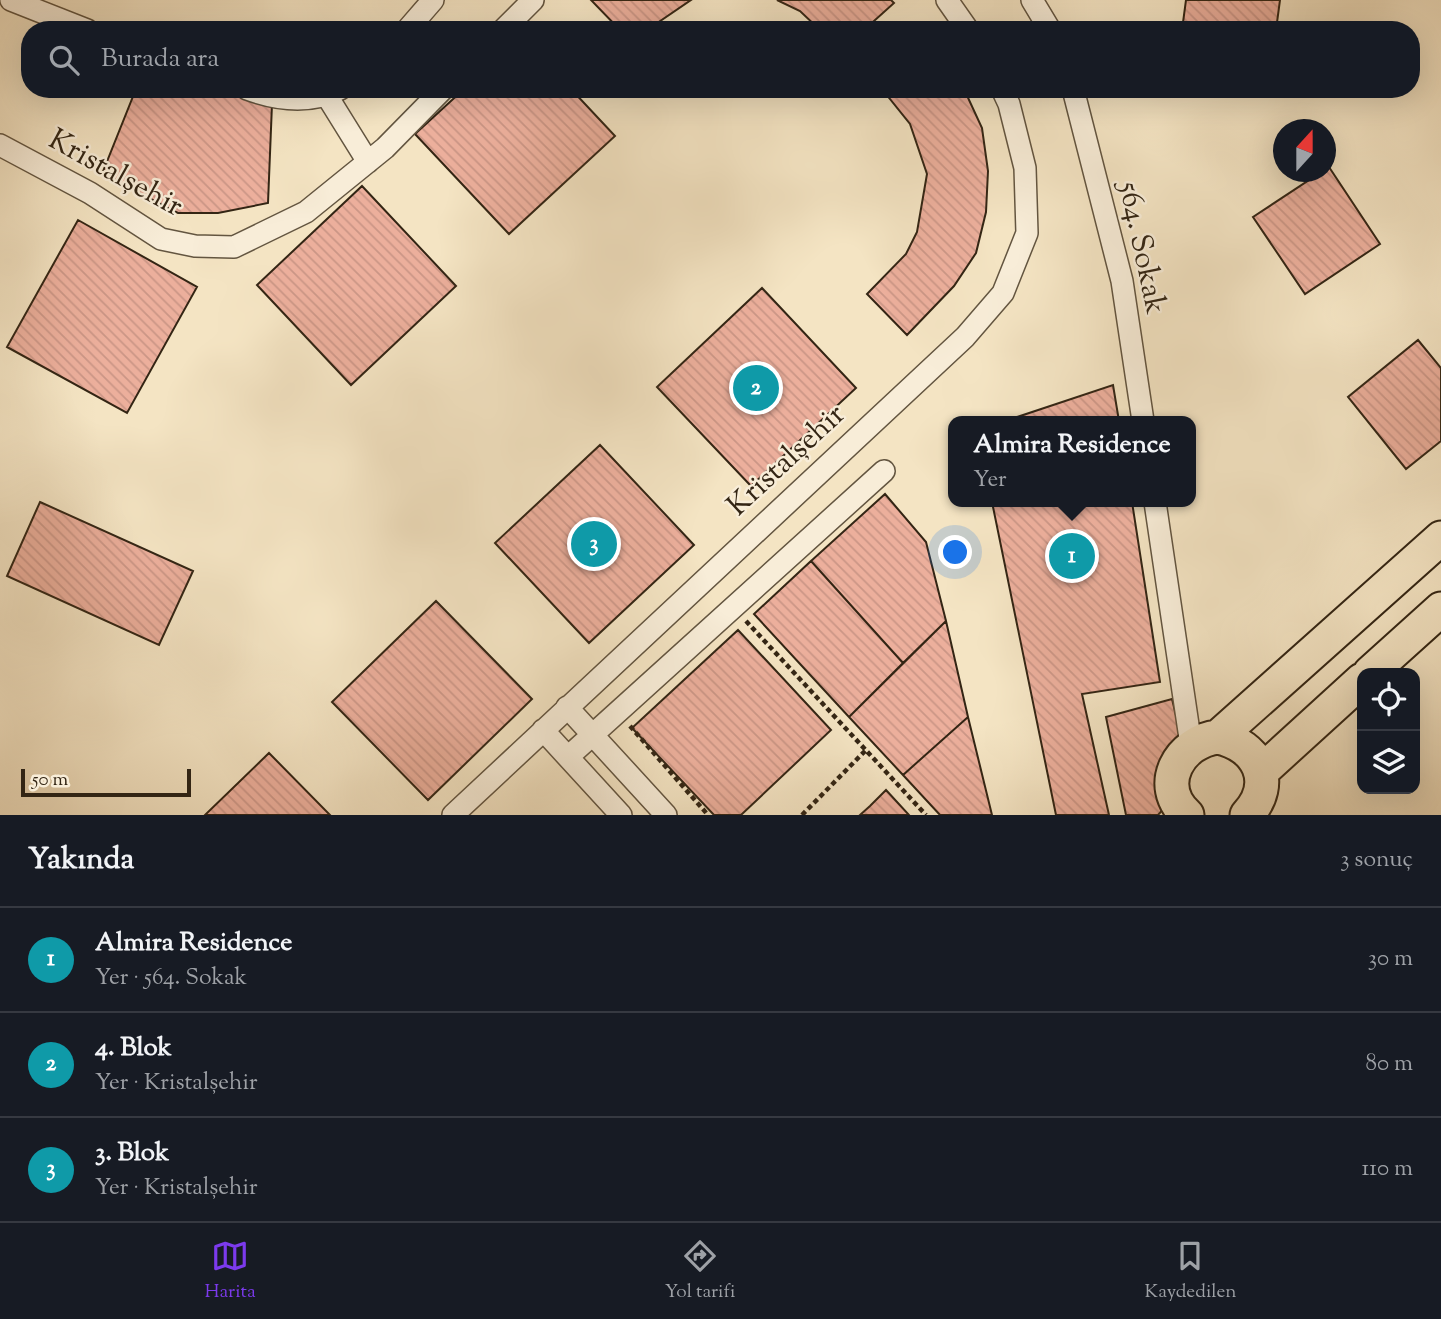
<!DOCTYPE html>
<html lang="tr">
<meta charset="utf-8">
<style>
:root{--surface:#171b24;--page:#20242c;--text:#f1f3f6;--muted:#9ea1a6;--line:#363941;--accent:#7c3aed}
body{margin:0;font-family:"Sorts Mill Goudy",serif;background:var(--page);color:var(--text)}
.controls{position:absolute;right:21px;bottom:21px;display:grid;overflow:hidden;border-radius:14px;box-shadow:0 7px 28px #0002}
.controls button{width:63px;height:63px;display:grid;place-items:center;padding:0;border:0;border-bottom:2px solid var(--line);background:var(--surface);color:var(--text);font:35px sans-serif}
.compass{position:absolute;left:1273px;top:119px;width:63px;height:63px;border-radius:50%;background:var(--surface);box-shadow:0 7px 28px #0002;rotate:21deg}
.scale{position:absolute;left:21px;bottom:18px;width:170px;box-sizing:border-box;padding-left:7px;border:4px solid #332514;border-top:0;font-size:19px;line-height:24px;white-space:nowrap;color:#332514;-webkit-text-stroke:5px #f8edd8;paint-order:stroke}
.you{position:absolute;left:956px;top:553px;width:24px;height:24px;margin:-18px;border:5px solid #fff;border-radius:50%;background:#1a73e8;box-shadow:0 0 0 10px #1a73e833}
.badge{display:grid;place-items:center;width:46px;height:46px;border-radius:50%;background:var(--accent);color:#fff;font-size:23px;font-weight:700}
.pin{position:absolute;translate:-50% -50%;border:4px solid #fff;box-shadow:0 2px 7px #0006}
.popup{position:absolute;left:948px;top:416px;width:248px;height:91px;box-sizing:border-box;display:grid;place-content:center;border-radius:14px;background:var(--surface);filter:drop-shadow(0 2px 5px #0005);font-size:23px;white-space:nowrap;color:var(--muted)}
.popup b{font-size:26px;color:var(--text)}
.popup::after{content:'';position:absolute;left:50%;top:100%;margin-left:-14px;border:14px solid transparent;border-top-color:var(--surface)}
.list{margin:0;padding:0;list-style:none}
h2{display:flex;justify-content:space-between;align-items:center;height:91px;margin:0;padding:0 28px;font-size:30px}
h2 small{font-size:23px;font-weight:400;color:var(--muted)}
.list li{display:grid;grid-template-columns:46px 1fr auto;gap:21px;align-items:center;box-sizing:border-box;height:105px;padding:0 28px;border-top:2px solid var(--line)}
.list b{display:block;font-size:26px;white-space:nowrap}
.list p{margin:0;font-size:23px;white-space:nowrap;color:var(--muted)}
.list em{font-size:23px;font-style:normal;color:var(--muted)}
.icon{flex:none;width:38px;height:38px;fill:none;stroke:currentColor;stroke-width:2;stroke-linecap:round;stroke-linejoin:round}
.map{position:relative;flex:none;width:1441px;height:815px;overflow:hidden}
.search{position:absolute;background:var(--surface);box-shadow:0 7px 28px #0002;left:21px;right:21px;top:21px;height:77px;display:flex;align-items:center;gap:18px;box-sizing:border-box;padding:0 24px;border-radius:28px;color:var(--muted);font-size:26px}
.sheet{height:406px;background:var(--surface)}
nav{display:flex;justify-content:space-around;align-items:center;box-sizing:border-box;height:98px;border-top:2px solid var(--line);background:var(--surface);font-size:19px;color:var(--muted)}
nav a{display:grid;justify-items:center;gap:4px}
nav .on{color:var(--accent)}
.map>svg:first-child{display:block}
</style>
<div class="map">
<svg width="1441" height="815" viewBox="0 0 1441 815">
<defs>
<pattern id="building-back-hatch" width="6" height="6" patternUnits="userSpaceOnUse" patternTransform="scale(1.75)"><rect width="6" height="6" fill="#ecaf9c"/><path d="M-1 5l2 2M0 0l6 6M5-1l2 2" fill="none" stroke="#cb9686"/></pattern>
</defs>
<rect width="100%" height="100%" fill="#f4e4c3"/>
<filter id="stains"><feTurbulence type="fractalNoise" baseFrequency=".00286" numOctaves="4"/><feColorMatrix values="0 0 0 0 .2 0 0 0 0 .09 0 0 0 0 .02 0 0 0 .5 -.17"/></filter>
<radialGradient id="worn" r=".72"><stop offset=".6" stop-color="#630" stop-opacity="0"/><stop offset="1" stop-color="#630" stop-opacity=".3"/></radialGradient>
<path fill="url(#building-back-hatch)" stroke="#332514" stroke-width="2" d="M 591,0 L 691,0 L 647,30 L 620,30 Z
M 777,0 L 891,0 L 894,3 L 864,30 L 820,30 L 800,11 Z
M 1186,0 L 1280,0 L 1276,30 L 1182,30 Z
M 136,89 L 226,89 L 272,104 L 268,203 L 218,213 L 178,213 L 102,174 Z
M 464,89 L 571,89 L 615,136 L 509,234 L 415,134 Z
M 882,89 L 964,89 L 982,128 L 988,171 L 986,212 L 976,253 L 954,286 L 907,335 L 867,294 L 906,254 L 917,232 L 927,174 L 910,124 Z
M 1329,167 L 1380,244 L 1305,294 L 1253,217 Z
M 362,186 L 456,286 L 351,385 L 257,285 Z
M 78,220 L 197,287 L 127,413 L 7,347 Z
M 762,288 L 856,388 L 751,486 L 657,387 Z
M 1418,340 L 1441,368 L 1441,441 L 1406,469 L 1348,397 Z
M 1113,385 L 1119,421 L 1005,421 Z
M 600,445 L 694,545 L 589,643 L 495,543 Z
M 885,494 L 926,542 L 946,621 L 903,663 L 811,561 Z
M 40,502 L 193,571 L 159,645 L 7,576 Z
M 992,502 L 1132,502 L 1160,682 L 1082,694 L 1109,815 L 1056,815 Z
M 811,561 L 903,663 L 849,717 L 754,614 Z
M 436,601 L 532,699 L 428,800 L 332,702 Z
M 946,621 L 968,717 L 903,775 L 849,717 Z
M 738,630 L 831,730 L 741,815 L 714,815 L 632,728 Z
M 1172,699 L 1182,740 L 1168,804 L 1158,815 L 1126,815 L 1106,717 Z
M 968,717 L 992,815 L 940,815 L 903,775 Z
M 269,753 L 330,815 L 205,815 Z
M 886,790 L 909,815 L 860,815 L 870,806 Z"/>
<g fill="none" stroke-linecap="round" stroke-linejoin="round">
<defs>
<path id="minor" d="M 11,0 L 87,30
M 947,0 L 968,30
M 1032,0 L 1050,30
M 407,30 L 433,0
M 503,30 L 533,0
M 247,89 C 277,100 311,104 340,89
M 1073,89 L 1122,281 L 1143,421
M 327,96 L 368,162
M 0,145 L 90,193 L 161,239 L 195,246 L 234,247 L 306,212 L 385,148 L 443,89
M 1155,502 L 1191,745
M 567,707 L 666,815
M 543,730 L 621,815
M 568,757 L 884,471
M 453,815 L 965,337 L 1003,293 L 1027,233 L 1025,168 L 1009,104 L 1002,89"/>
<path id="primary" d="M 1370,673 L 1441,609
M 1218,737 C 1258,745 1277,783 1247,815
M 1261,772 L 1362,680
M 1187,815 C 1154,785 1180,741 1218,737 L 1441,538"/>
</defs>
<use href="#minor" stroke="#635540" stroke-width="24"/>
<use href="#primary" stroke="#332514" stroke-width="37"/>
<path stroke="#332514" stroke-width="4.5" stroke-dasharray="5 3.5" stroke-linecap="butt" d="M 746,621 L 926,815
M 630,726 L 708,815
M 802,815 L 866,750"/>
<use href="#minor" stroke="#f8edd8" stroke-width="21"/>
<use href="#primary" stroke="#f4e4c3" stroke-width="33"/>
</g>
<g text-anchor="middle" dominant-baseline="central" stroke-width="5" stroke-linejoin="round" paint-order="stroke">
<g font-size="30" fill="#332514" stroke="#f8edd8">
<text transform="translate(115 174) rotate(29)">Kristalşehir</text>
<text transform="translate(1141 248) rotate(78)">564. Sokak</text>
<text transform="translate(787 461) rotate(-43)">Kristalşehir</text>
</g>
</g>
<rect width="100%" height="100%" filter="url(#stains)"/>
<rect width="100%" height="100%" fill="url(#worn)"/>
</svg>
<div class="controls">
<button><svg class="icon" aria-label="locate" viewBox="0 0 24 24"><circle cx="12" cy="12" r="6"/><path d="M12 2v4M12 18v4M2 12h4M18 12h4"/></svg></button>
<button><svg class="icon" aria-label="layers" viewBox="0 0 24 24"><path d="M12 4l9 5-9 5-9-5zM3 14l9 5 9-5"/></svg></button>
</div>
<svg class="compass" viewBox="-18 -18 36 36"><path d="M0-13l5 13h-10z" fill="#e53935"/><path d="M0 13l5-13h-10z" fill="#9ea1a6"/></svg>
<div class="scale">50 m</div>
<div class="you"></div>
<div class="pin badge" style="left:1072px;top:556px;background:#0f9aa8">1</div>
<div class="popup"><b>Almira Residence</b>Yer</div>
<div class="pin badge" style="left:756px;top:388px;background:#0f9aa8">2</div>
<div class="pin badge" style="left:594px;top:544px;background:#0f9aa8">3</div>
<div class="search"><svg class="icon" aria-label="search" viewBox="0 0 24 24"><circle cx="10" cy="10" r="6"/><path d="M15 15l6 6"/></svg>Burada ara</div>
</div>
<section class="sheet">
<h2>Yakında<small>3 sonuç</small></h2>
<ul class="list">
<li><span class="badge" style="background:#0f9aa8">1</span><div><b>Almira Residence</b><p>Yer · 564. Sokak</p></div><em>30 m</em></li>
<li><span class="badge" style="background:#0f9aa8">2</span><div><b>4. Blok</b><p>Yer · Kristalşehir</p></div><em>80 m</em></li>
<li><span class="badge" style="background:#0f9aa8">3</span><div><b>3. Blok</b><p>Yer · Kristalşehir</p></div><em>110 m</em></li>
</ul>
</section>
<nav>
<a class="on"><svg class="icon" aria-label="map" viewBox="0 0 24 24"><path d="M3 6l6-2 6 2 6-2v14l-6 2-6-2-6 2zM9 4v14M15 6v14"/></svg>Harita</a>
<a><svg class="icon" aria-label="directions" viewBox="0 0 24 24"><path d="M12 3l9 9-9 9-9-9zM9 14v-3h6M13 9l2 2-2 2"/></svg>Yol tarifi</a>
<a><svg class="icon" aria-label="saved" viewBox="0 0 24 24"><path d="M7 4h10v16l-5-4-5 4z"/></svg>Kaydedilen</a>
</nav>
